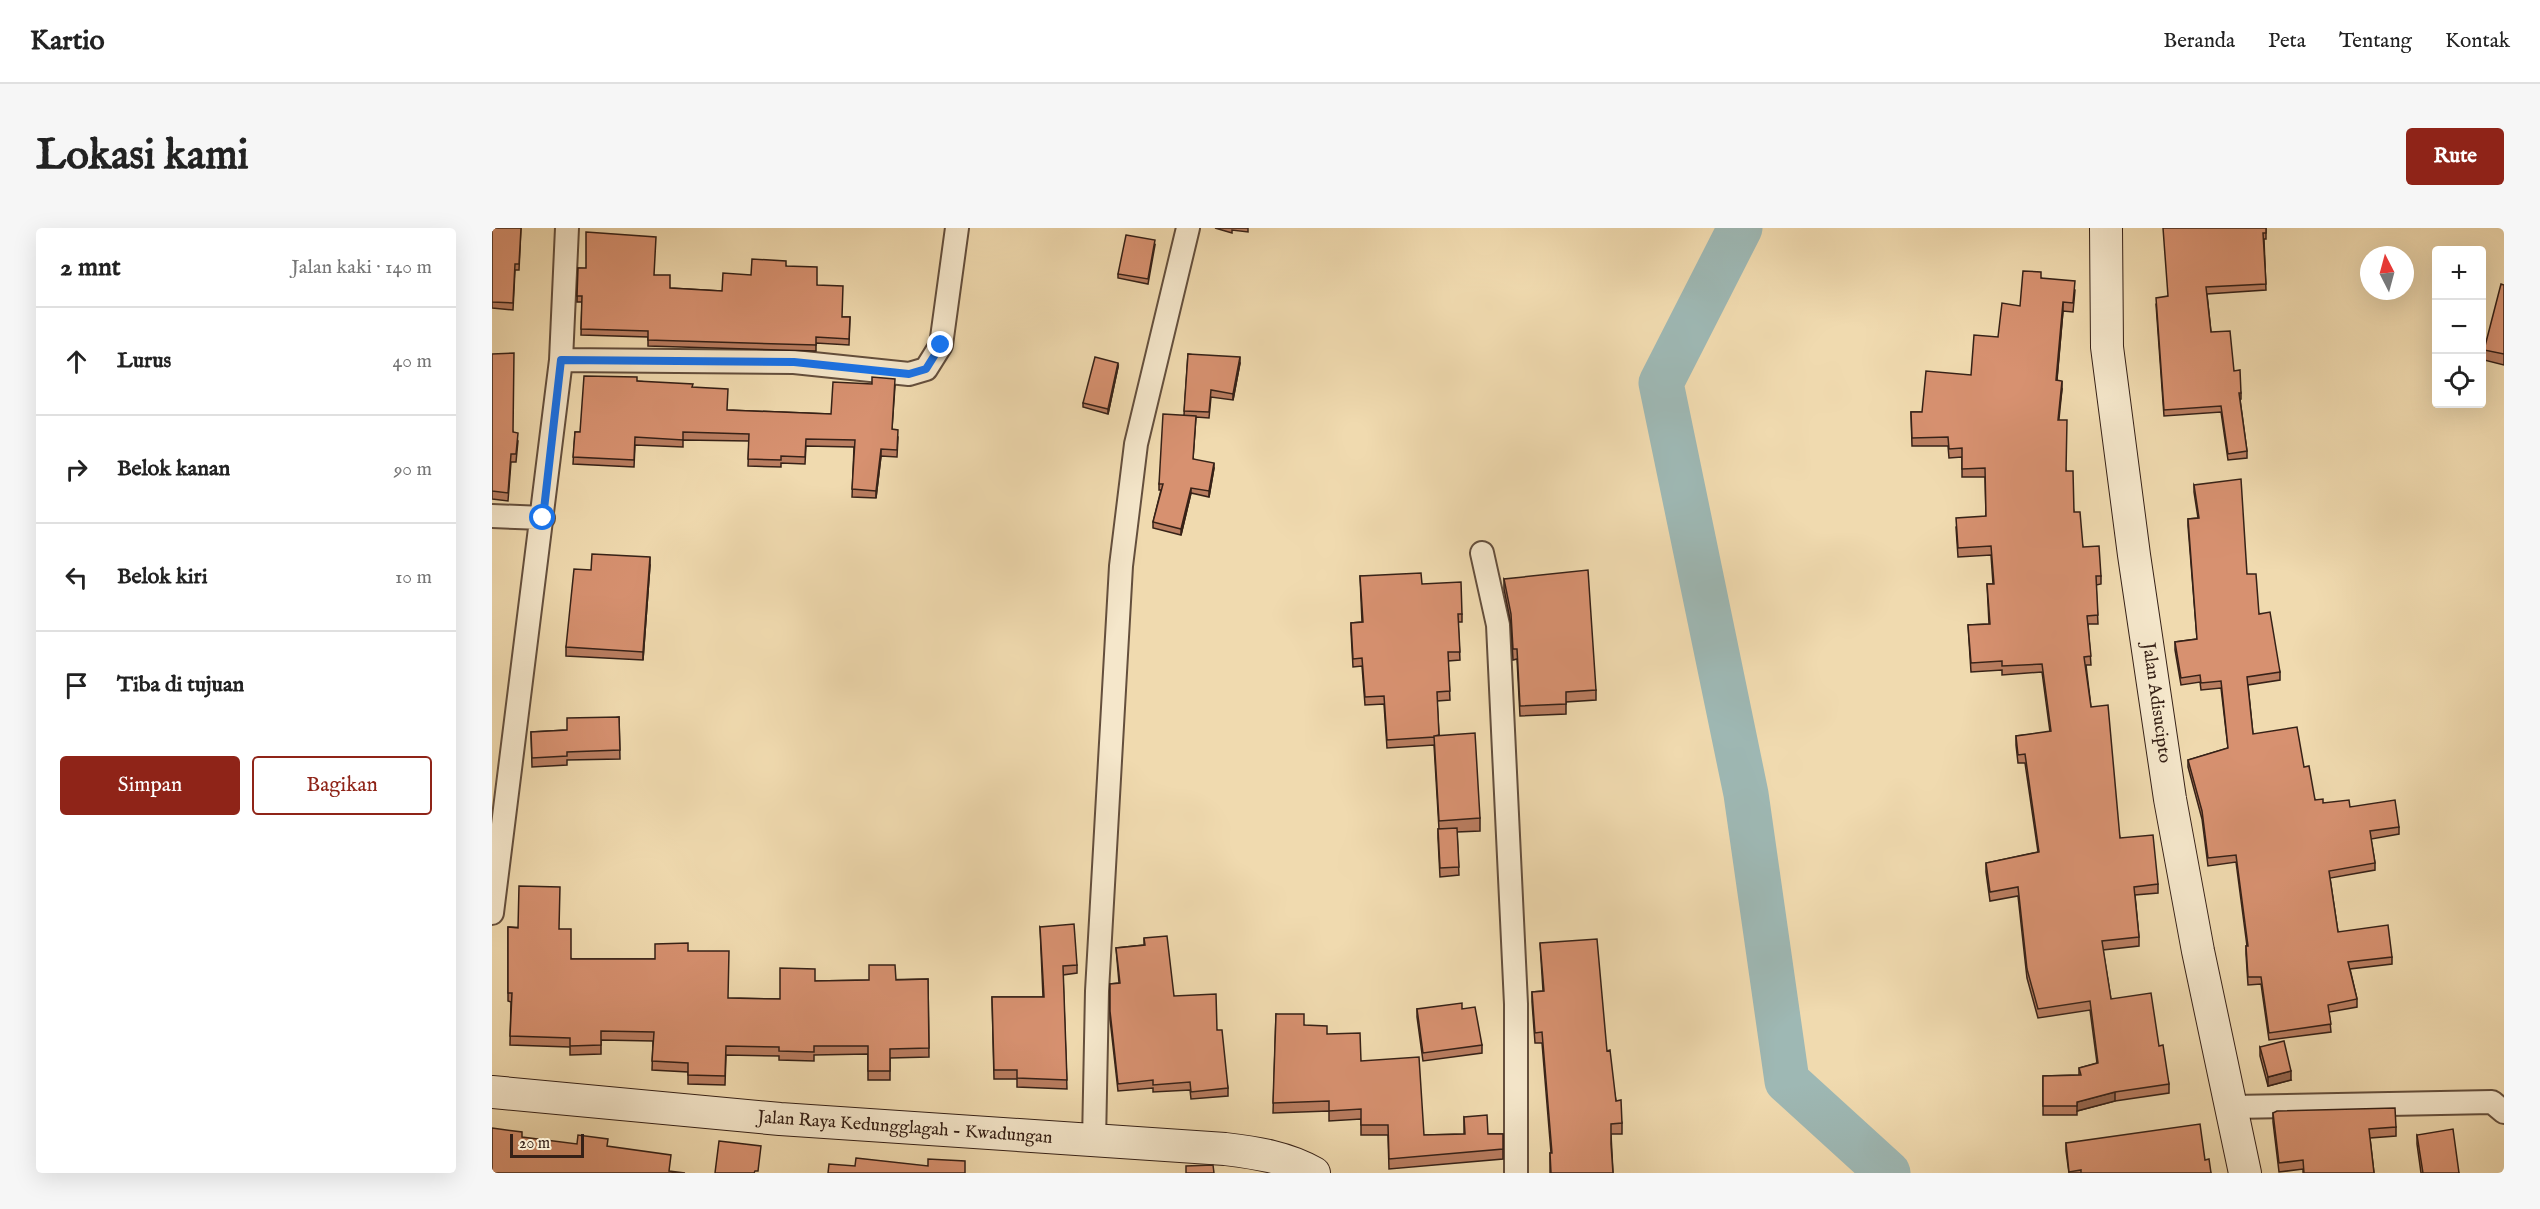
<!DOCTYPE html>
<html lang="id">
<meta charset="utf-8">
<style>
:root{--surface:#fff;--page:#f6f6f6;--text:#222;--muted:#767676;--line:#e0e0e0;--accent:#8f2418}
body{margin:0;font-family:"IM FELL English",serif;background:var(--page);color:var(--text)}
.controls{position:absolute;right:18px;top:18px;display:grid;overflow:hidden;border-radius:6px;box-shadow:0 6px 24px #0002}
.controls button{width:54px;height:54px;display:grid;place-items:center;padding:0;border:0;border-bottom:2px solid var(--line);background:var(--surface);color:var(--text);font:30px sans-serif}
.compass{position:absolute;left:1868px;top:18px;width:54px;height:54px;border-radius:50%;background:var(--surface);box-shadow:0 6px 24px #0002;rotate:354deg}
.scale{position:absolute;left:18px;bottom:15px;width:74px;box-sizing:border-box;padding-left:6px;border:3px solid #362117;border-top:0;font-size:16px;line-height:21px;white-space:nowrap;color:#362117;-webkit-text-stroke:4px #f5e7cb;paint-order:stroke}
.stop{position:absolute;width:18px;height:18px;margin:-14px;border:4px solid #1a73e8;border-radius:50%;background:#fff}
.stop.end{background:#1a73e8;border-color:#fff;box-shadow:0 2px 6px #0008}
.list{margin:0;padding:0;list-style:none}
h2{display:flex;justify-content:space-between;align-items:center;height:78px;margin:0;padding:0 24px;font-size:26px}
h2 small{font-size:20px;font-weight:400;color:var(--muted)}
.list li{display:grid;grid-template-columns:39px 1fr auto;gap:18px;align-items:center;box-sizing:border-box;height:108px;padding:0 24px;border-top:2px solid var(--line)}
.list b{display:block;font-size:22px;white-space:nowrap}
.list em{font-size:20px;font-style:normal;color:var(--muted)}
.actions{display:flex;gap:12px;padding:18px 24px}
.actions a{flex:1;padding:14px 0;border:2px solid var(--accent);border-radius:6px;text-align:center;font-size:21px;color:var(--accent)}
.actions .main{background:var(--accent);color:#fff}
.icon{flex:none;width:33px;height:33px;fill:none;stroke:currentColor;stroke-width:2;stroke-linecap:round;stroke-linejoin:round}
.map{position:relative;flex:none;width:2012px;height:945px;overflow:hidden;border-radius:6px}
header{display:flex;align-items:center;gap:36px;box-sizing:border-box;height:84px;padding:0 30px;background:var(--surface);border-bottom:2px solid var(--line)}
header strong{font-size:28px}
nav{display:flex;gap:33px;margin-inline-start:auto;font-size:21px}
.intro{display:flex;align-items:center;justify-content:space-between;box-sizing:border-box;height:144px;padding:0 36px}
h1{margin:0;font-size:42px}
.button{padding:15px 27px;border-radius:6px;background:var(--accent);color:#fff;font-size:21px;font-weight:700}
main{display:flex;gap:36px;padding:0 36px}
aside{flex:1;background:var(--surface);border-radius:6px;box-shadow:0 6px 24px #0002}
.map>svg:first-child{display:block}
</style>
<header>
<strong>Kartio</strong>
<nav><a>Beranda</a><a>Peta</a><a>Tentang</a><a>Kontak</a></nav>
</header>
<div class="intro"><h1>Lokasi kami</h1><a class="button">Rute</a></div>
<main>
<aside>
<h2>2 mnt<small>Jalan kaki · 140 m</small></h2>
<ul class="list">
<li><svg class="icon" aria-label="ahead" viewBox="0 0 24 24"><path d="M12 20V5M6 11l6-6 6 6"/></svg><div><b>Lurus</b></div><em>40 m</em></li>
<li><svg class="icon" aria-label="right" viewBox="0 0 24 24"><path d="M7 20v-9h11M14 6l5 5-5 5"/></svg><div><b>Belok kanan</b></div><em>90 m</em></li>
<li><svg class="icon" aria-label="left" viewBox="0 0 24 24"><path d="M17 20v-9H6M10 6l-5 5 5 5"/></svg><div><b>Belok kiri</b></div><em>10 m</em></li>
<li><svg class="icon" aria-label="arrive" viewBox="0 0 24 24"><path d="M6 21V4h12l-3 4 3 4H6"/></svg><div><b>Tiba di tujuan</b></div></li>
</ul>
<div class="actions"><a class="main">Simpan</a><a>Bagikan</a></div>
</aside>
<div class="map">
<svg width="2012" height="945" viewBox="0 0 2012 945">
<rect width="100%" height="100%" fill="#f0daaf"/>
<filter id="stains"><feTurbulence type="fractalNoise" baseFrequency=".00333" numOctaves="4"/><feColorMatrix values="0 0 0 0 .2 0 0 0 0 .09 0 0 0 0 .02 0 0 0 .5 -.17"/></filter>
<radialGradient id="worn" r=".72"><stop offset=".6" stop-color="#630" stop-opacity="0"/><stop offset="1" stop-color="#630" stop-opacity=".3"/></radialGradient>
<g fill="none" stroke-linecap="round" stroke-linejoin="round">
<path stroke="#9eb8b4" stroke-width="45" d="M 1248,0 L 1169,155 L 1254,566 L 1295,853 L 1396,945"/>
<defs>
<path id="minor" d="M 69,132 L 302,134 L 417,146 L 434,141 L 449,117 L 465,0
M 0,288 L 51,290
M 990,325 L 1006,397 L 1024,776 L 1024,945
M 0,685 L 69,132 L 75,0
M 1741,879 L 2000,874 L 2012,884
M 602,914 L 605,763 L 629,338 L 644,216 L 696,0"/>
<path id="secondary" d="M 1614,0 L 1615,119 L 1642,327 L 1678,571 L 1706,723 L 1753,945
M 0,864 L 288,891 L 733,921 C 765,925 794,929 822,945"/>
</defs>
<use href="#minor" stroke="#644f3d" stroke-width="26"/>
<use href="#secondary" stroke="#362117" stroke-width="34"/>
<use href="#minor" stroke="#f5e7cb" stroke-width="22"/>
<use href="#secondary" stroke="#f5e7cb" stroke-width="32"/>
</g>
<path fill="#b97d60" stroke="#362117" stroke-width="1.5" d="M 0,0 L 29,0 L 27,42 L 23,42 L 21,82 L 0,80 Z
M 723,0 L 756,0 L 756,4 L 740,2 L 740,5 Z
M 1774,0 L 1774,11 L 1772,11 L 1774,62 L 1715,66 L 1719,104 L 1742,143 L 1749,165 L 1749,171 L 1748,171 L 1755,223 L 1755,230 L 1736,232 L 1729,184 L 1672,188 L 1664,76 Z
M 663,17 L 656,56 L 626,50 L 626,46 Z
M 294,38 L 325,57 L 350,89 L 358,89 L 357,117 L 324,115 L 324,123 L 156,118 L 156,109 L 89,107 L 90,74 L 85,74 L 86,40 L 162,47 L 178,60 L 230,63 L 259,47 Z
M 1549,50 L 1583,62 L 1581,84 L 1571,83 L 1565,152 L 1570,161 L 1566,192 L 1574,243 L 1582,284 L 1591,319 L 1609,348 L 1609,356 L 1604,357 L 1606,396 L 1596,396 L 1599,437 L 1594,437 L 1599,479 L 1628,610 L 1666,656 L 1666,665 L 1643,667 L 1647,709 L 1647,718 L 1611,722 L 1619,771 L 1667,818 L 1677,856 L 1677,865 L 1623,873 L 1585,883 L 1585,887 L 1551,887 L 1551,848 L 1587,847 L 1587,840 L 1605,835 L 1598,782 L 1546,790 L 1535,750 L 1526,668 L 1498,673 L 1494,644 L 1494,635 L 1546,624 L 1533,535 L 1526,535 L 1524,517 L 1524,508 L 1558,504 L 1550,444 L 1510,447 L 1510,442 L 1479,444 L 1476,397 L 1497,396 L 1495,356 L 1501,356 L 1499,327 L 1466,329 L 1464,299 L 1494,288 L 1493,249 L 1470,249 L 1470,229 L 1457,230 L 1456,218 L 1420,218 L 1419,184 L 1430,184 L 1479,147 L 1528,78 Z
M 2012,57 L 2012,137 L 1992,132 L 1992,122 Z
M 0,126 L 21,204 L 26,213 L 24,234 L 19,234 L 16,273 L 0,271 Z
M 696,126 L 748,135 L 741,172 L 719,169 L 717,190 L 704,189 L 701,231 L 722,240 L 717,269 L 699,265 L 689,307 L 661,300 L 661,294 L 669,262 L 667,262 L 667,256 L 692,187 Z
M 626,139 L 616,186 L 591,179 L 591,175 Z
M 145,153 L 200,159 L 235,182 L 339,186 L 403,158 L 400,201 L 406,209 L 405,229 L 389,228 L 384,270 L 360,269 L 362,219 L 314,218 L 313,236 L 289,235 L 289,239 L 256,238 L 257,213 L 191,212 L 191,219 L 143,217 L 142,239 L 81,236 L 83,204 L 88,204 Z
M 1702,257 L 1755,346 L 1767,386 L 1788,444 L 1788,452 L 1756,457 L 1761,506 L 1812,539 L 1823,572 L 1831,575 L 1858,579 L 1907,599 L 1907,606 L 1879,611 L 1883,635 L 1883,642 L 1838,650 L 1846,704 L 1900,729 L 1900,736 L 1858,741 L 1865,771 L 1865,779 L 1837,784 L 1839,804 L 1777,812 L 1769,756 L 1756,757 L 1754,726 L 1754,718 L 1755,718 L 1744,634 L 1716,638 L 1710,591 L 1696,539 L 1696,532 L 1736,520 L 1729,460 L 1709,462 L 1708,454 L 1689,457 L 1683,422 L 1683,414 L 1705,411 L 1696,298 L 1696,291 L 1706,290 L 1702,264 Z
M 158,337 L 151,432 L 74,428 L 74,419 L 99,342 Z
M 868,348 L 930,356 L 970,386 L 970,394 L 966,394 L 968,432 L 956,433 L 958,472 L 945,473 L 947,507 L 988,590 L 988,603 L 965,604 L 967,647 L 948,649 L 946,610 L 946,601 L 947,601 L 942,517 L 895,520 L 892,476 L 873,477 L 870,438 L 861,439 L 859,403 L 859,395 L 870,394 Z
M 1012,351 L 1104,462 L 1104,472 L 1074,474 L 1074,486 L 1028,488 L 1025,431 L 1021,432 L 1019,396 L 1012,361 Z
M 127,489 L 128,531 L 75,532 L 75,537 L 40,539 L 39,504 L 75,502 Z
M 16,699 L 67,701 L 79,731 L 163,731 L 196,723 L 236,770 L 288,771 L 323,753 L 436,751 L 437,829 L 398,830 L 398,852 L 376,852 L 376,826 L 322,827 L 322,833 L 287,832 L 287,828 L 234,827 L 233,857 L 196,856 L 196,844 L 160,842 L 161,813 L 109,812 L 109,826 L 78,827 L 78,819 L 18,817 L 19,774 L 16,773 Z
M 548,699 L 585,737 L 585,745 L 571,747 L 575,861 L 525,859 L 525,851 L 502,851 L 500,769 L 551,769 Z
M 652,710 L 682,768 L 725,802 L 736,860 L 736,868 L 699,871 L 698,862 L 661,864 L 661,860 L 626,863 L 618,791 L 618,756 L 627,755 L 624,720 L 652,717 Z
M 1048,715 L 1115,823 L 1124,873 L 1130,895 L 1130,906 L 1119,906 L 1121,945 L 1058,945 L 1058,925 L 1059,925 L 1050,815 L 1043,815 L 1040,774 L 1040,764 L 1051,763 Z
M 925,781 L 970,781 L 990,817 L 990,825 L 931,833 L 925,789 Z
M 784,786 L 835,806 L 869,833 L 932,907 L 972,906 L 972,889 L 996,906 L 1011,906 L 1011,931 L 897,941 L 896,907 L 869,907 L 869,891 L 837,893 L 837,883 L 781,885 Z
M 1768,819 L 1799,852 L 1776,858 L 1768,828 Z
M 1781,885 L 1904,899 L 1904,908 L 1878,910 L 1882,945 L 1811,945 L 1811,941 L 1787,944 L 1781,894 Z
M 1925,907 L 1967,945 L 1929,945 L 1925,916 Z
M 1574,915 L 1713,932 L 1719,945 L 1577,945 L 1574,923 Z"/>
<path fill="#96664e" stroke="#362117" stroke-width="1.5" d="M 1571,74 L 1571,83 L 1564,161 L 1564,152 Z
M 748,129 L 748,135 L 741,172 L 741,166 Z
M 626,135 L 626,139 L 616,186 L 616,181 Z
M 1570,153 L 1570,161 L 1566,201 L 1566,192 Z
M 389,221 L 389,228 L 384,270 L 384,263 Z
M 722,235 L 722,240 L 717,269 L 717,263 Z
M 699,260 L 699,265 L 689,307 L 689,301 Z
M 158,329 L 158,337 L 151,432 L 151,424 Z
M 1799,843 L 1799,852 L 1776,858 L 1776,849 Z
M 1623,864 L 1623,873 L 1585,883 L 1585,874 Z"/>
<path fill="#d79170" stroke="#362117" stroke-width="1.5" d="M 0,0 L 29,0 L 27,36 L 23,36 L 21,75 L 0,74 Z
M 1671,0 L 1774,0 L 1774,5 L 1771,5 L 1774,56 L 1714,59 L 1719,104 L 1738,103 L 1742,143 L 1748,142 L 1749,165 L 1747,165 L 1755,223 L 1736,226 L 1729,178 L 1672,182 L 1664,70 L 1676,68 Z
M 94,4 L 164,9 L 162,47 L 178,47 L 178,60 L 230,63 L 231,45 L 259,47 L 260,31 L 294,33 L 294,38 L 325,39 L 325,57 L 351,58 L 350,89 L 358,89 L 357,111 L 324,109 L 324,117 L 156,112 L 156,103 L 89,101 L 90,68 L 85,68 L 86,40 L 94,40 Z
M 634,7 L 663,12 L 656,51 L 626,46 Z
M 1531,43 L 1549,44 L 1549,50 L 1583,53 L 1581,75 L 1571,74 L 1564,152 L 1570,153 L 1566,192 L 1575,192 L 1574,243 L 1581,243 L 1582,284 L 1588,284 L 1591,319 L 1607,318 L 1609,348 L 1604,348 L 1606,387 L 1595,388 L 1599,428 L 1592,429 L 1599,479 L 1616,477 L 1628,610 L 1661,607 L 1666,656 L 1642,659 L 1647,709 L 1610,713 L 1619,771 L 1659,765 L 1667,818 L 1671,817 L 1677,856 L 1623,864 L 1585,874 L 1585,878 L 1551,878 L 1551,848 L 1589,847 L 1587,840 L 1606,835 L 1598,773 L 1546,781 L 1535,741 L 1526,659 L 1498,664 L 1494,635 L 1547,624 L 1533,526 L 1526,527 L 1524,508 L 1559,503 L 1550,436 L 1510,438 L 1510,433 L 1479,435 L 1476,397 L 1498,396 L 1495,356 L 1502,356 L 1499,318 L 1466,320 L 1464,290 L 1494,288 L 1493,240 L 1470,241 L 1470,220 L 1457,221 L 1456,209 L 1420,210 L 1419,184 L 1430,184 L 1434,143 L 1479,147 L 1482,107 L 1506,109 L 1510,75 L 1528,78 Z
M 2009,56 L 2012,57 L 2012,126 L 1992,122 Z
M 22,125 L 21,204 L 26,205 L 24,226 L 19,226 L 16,265 L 0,263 L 0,126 Z
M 696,126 L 748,129 L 741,166 L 719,162 L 717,184 L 692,183 Z
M 603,129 L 626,135 L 616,181 L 591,175 Z
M 92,148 L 145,149 L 145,153 L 201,156 L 200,159 L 236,161 L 235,182 L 339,186 L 341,154 L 380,156 L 380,149 L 403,151 L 400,201 L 406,202 L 405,222 L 389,221 L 384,263 L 360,261 L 363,212 L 314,211 L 313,229 L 289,228 L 289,232 L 256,231 L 257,206 L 191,204 L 191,212 L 143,209 L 142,232 L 81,229 L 83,204 L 88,204 Z
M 671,186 L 704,188 L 701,231 L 722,235 L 717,263 L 699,260 L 689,301 L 661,294 L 671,256 L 667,256 Z
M 1749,251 L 1755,346 L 1764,346 L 1767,386 L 1778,384 L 1788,444 L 1755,449 L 1761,506 L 1805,499 L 1812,539 L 1817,538 L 1823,572 L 1831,571 L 1831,575 L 1857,572 L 1858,579 L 1903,572 L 1907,599 L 1878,603 L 1883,635 L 1837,643 L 1846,704 L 1896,697 L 1900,729 L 1856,734 L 1865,771 L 1836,777 L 1839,796 L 1777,805 L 1769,749 L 1756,749 L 1754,718 L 1756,718 L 1744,627 L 1716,630 L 1710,583 L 1696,532 L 1736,520 L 1729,453 L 1709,455 L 1708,447 L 1689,450 L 1683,414 L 1705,411 L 1696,291 L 1707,290 L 1702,257 Z
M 100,326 L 158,329 L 151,424 L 74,419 L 82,341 L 99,342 Z
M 1096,342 L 1104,462 L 1074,464 L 1074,476 L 1028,478 L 1025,421 L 1021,421 L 1019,386 L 1012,351 Z
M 929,345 L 930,356 L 969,354 L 970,386 L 966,386 L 968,424 L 956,424 L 958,463 L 945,464 L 947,507 L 942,508 L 942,509 L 895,512 L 892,468 L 873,469 L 870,430 L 861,431 L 859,395 L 871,394 L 868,348 Z
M 127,489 L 128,522 L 75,524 L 75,528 L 40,530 L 39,504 L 75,502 L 75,490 Z
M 983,505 L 988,590 L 947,593 L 942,508 Z
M 965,600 L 967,639 L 948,640 L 946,601 Z
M 27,658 L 68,659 L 67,701 L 79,701 L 79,731 L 163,731 L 163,716 L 196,715 L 196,723 L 237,723 L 236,770 L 288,771 L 288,740 L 323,741 L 323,753 L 377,752 L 377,737 L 403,737 L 404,752 L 436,751 L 437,820 L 398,821 L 398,843 L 376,843 L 376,818 L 322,818 L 322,824 L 287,823 L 287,819 L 234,818 L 233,848 L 196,847 L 196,835 L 160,833 L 162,804 L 109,803 L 109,817 L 78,818 L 78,810 L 18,808 L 20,765 L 16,765 L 16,699 L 26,700 Z
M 582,696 L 585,737 L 571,738 L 575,852 L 525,850 L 525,842 L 502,842 L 500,769 L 552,769 L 548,699 Z
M 675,708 L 682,768 L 724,766 L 725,802 L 730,802 L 736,860 L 699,864 L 698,854 L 661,857 L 661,852 L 626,856 L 618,783 L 618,756 L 628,755 L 624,720 L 653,717 L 652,710 Z
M 1105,711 L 1115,823 L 1118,822 L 1124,873 L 1129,872 L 1130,895 L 1119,896 L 1119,916 L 1121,945 L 1059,945 L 1058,925 L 1060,925 L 1050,804 L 1043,805 L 1040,764 L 1052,763 L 1048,715 Z
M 970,775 L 970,781 L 983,779 L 990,817 L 931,825 L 925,781 Z
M 784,786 L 812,786 L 812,797 L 835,798 L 835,806 L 868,805 L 869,833 L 927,829 L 932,907 L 973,906 L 972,889 L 995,887 L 996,906 L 1011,906 L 1011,921 L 897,931 L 896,897 L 869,897 L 869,881 L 837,883 L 837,873 L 781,875 Z
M 1792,813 L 1799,843 L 1776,849 L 1768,819 Z
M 1903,880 L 1904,899 L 1877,901 L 1882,945 L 1812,945 L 1811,932 L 1787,935 L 1781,885 L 1785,883 Z
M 1708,896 L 1713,932 L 1717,931 L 1719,945 L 1589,945 L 1589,942 L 1577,944 L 1574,915 Z
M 0,900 L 30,904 L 30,909 L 85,916 L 86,907 L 116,911 L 115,918 L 179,927 L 177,943 L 193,945 L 0,945 Z
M 1961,901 L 1967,945 L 1931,945 L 1925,907 Z
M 227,913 L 269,918 L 266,943 L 263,943 L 262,945 L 223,945 Z
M 364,930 L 436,938 L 436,931 L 473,933 L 473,945 L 336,945 L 337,936 L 363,938 Z
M 721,937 L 722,945 L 694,945 L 694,938 Z"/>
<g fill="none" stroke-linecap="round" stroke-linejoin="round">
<path stroke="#1a73e8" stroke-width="8" d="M 51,290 L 69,132 L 302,134 L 417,146 L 434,141 L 449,117"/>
</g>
<g text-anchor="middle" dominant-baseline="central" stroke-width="6" stroke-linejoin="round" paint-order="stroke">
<g font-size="18" fill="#362117" stroke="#f5e7cb">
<text transform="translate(1664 475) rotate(82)">Jalan Adisucipto</text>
<text transform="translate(413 900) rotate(4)">Jalan Raya Kedungglagah - Kwadungan</text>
</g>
</g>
<rect width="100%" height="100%" filter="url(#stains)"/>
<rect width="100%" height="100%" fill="url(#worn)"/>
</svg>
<div class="controls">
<button>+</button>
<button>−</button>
<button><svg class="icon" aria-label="locate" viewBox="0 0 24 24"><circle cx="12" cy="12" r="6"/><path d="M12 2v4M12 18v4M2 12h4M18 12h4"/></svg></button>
</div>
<svg class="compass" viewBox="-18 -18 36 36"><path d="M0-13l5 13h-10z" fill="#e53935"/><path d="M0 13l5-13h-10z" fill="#767676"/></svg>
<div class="scale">20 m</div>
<div class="stop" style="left:51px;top:290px"></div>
<div class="stop end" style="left:449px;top:117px"></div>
</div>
</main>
